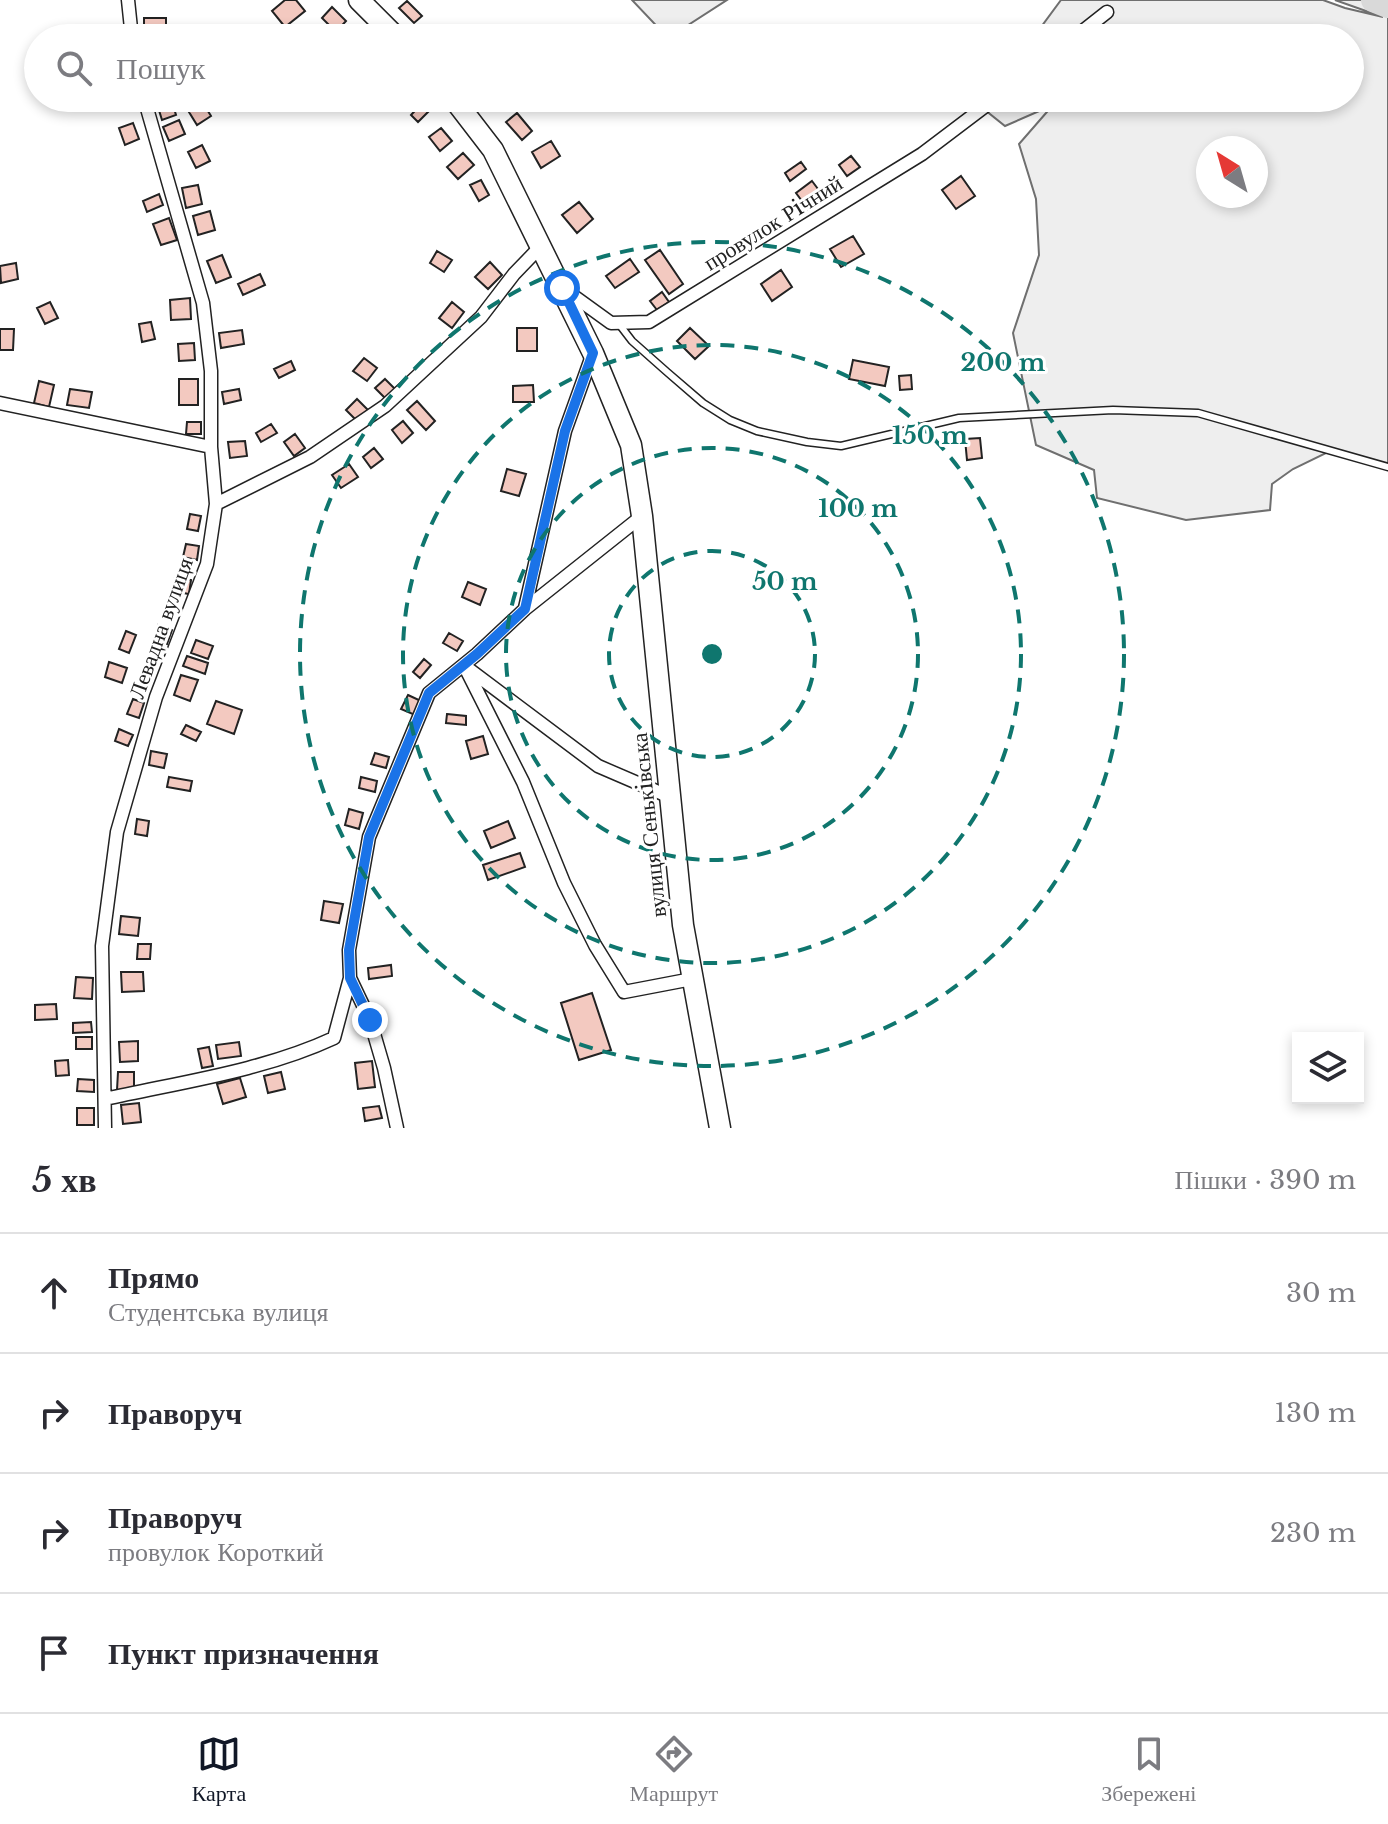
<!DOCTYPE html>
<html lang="uk">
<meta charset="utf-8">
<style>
:root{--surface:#fff;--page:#f7f7f7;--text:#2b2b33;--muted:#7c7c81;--line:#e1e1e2;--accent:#111827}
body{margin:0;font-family:"Libre Baskerville",serif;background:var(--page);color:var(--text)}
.controls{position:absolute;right:24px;bottom:24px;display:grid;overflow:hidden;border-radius:0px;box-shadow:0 4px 12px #0003}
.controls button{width:72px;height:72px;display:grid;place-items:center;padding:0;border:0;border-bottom:2px solid var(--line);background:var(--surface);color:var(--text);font:40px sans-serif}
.compass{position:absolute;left:1196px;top:136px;width:72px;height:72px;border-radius:50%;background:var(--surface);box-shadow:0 4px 12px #0003;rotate:323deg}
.stop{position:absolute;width:24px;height:24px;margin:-18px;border:6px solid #1a73e8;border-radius:50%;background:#fff}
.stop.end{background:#1a73e8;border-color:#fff;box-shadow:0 2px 8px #0008}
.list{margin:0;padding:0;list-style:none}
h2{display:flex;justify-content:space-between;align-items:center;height:104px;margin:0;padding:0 32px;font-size:34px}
h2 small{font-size:26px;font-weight:400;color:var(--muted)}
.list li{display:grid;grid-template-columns:52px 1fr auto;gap:24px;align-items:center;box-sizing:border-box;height:120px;padding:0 32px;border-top:2px solid var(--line)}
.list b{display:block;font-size:30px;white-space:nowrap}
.list p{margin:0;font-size:26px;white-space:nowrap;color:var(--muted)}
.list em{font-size:26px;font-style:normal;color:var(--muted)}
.icon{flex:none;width:44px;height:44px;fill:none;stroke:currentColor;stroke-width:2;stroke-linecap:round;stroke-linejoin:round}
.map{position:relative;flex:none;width:1388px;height:1128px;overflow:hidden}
.search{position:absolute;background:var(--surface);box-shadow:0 4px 12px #0003;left:24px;right:24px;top:24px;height:88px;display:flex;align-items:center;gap:20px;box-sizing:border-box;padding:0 28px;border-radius:44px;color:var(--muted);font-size:30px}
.sheet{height:584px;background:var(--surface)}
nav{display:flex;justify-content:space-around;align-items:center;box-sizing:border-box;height:112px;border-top:2px solid var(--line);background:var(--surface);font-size:22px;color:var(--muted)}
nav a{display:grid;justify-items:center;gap:4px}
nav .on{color:var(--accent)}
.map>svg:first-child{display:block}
</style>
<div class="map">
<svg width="1388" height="1128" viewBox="0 0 1388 1128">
<rect width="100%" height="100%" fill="#fff"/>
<path fill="#eee" stroke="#6f6f6f" stroke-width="2" fill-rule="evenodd" d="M 632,0 L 727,0 L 668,38 Z
M 1061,0 L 1323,0 L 1345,8 L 1383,17 L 1335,0 L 1388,0 L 1388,467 L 1332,450 L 1293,469 L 1272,484 L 1270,510 L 1186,520 L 1097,498 L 1094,470 L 1036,445 L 1013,333 L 1039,255 L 1036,199 L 1019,144 L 1053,105 L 1005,126 L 970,98 L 1350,98 L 1350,38 L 1027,38 L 1041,27 ZM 1208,148 L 1256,148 L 1256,196 L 1208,196 Z"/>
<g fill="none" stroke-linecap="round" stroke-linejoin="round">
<path stroke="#d9d9d9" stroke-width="24" d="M 1373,0 L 1388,6"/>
</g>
<path fill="#f3c9c0" stroke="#222" stroke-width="2" d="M 285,0 L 296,0 L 305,11 L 285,27 L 272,11 Z
M 407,1 L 422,16 L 414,23 L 399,8 Z
M 332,7 L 346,21 L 336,32 L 322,18 Z
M 144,18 L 166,18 L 166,34 L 144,34 Z
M 424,101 L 432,108 L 418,122 L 411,115 Z
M 172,102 L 176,115 L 162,120 L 158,107 Z
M 203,103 L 211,116 L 197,125 L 189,112 Z
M 517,113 L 532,131 L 522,140 L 506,122 Z
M 179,120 L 185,134 L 169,141 L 163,127 Z
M 133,123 L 139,139 L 125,145 L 119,128 Z
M 441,128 L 452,141 L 440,151 L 429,137 Z
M 551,141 L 560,156 L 541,168 L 532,152 Z
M 202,145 L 210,161 L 196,168 L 188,152 Z
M 463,153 L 474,165 L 458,179 L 447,167 Z
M 851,156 L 860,167 L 847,176 L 839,165 Z
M 801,162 L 806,169 L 790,181 L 785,173 Z
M 961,176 L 975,196 L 956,209 L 942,190 Z
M 481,180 L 489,195 L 479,201 L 470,185 Z
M 812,181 L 824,197 L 808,209 L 796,193 Z
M 198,185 L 202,204 L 186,208 L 182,188 Z
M 159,194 L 163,205 L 147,212 L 143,201 Z
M 579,202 L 593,219 L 577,233 L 562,215 Z
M 210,211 L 215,230 L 198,235 L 193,216 Z
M 169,218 L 177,240 L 161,245 L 153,224 Z
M 853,236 L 864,254 L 841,267 L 830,249 Z
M 660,250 L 683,284 L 669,294 L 645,260 Z
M 437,251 L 452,260 L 444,272 L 430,263 Z
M 222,255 L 231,277 L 216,283 L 207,261 Z
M 630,259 L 639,272 L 615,288 L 606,276 Z
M 490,262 L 502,275 L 488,289 L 475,277 Z
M 16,263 L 18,279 L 1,283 L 0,266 Z
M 781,270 L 792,287 L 772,301 L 761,284 Z
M 260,274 L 265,285 L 243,295 L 238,284 Z
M 662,292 L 669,302 L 657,310 L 650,301 Z
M 190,298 L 191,319 L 171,320 L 170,300 Z
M 50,302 L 58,318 L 45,324 L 37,308 Z
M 452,302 L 464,312 L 452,328 L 439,318 Z
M 151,322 L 155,339 L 142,342 L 139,324 Z
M 517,328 L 537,328 L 537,351 L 517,351 Z
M 690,328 L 709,346 L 695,359 L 677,341 Z
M 0,329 L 14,329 L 13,350 L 0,350 Z
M 242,330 L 244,344 L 221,348 L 219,333 Z
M 194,343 L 195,360 L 179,361 L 178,344 Z
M 364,358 L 377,368 L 367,381 L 353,371 Z
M 853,360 L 889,367 L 885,386 L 849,379 Z
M 291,361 L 295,370 L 279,378 L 274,369 Z
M 911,375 L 912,389 L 900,390 L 899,376 Z
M 179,379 L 198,379 L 198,405 L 179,405 Z
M 385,379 L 395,389 L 385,398 L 375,388 Z
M 39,381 L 54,385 L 49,407 L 34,403 Z
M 533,385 L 534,402 L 513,402 L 513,386 Z
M 70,389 L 92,392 L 89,408 L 67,405 Z
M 239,389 L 241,400 L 224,404 L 222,392 Z
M 357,399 L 369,411 L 358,422 L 346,410 Z
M 417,401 L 435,421 L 426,430 L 407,410 Z
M 403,421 L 413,433 L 402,443 L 392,430 Z
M 187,422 L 201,422 L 201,434 L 186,434 Z
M 271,424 L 277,433 L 261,442 L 256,433 Z
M 295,434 L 305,448 L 294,456 L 284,442 Z
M 980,438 L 982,458 L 967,460 L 965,439 Z
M 245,441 L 247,456 L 230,458 L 228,442 Z
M 374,448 L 383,459 L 371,468 L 363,457 Z
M 349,464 L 358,477 L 341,488 L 332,475 Z
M 507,469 L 526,474 L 519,496 L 501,491 Z
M 190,514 L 201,516 L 198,531 L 187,529 Z
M 186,544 L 199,546 L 197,560 L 183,557 Z
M 175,577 L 191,580 L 189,594 L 172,591 Z
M 468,582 L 486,589 L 480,605 L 462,597 Z
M 158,625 L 172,630 L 167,644 L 154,640 Z
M 126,631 L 136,635 L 129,653 L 119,649 Z
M 449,633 L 463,641 L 457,651 L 443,643 Z
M 196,640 L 213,646 L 208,659 L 191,653 Z
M 187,656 L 208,663 L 205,674 L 183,666 Z
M 424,659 L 431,665 L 420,678 L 413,672 Z
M 109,662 L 127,668 L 122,683 L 105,677 Z
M 181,675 L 198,680 L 190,701 L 174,695 Z
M 408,695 L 421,701 L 415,715 L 401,709 Z
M 133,699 L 144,703 L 139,718 L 127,714 Z
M 216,701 L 242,710 L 234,734 L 207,724 Z
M 447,714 L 466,716 L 466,725 L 446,723 Z
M 186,725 L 201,732 L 196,741 L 181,734 Z
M 119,729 L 133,735 L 128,746 L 115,741 Z
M 483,736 L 488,754 L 471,759 L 466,741 Z
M 151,751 L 167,754 L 164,768 L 149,765 Z
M 375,753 L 389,757 L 386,768 L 371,764 Z
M 169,777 L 192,781 L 190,791 L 167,787 Z
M 361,777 L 377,781 L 375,792 L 359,788 Z
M 349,809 L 363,813 L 359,829 L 345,825 Z
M 137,819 L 149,821 L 147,836 L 135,834 Z
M 508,821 L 515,838 L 491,848 L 484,831 Z
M 520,853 L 525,867 L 488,880 L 483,865 Z
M 324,901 L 343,904 L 339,923 L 321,920 Z
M 121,916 L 140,918 L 138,936 L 119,934 Z
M 138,944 L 151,944 L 150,959 L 137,959 Z
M 391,965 L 392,976 L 369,979 L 368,968 Z
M 121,972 L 143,972 L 144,991 L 122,992 Z
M 76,977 L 93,978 L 92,999 L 74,998 Z
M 592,993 L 611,1050 L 579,1060 L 561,1003 Z
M 56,1004 L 57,1019 L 35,1020 L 35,1005 Z
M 91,1022 L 92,1032 L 73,1033 L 73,1023 Z
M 76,1037 L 92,1037 L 92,1049 L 76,1049 Z
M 138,1041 L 138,1061 L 120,1062 L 119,1042 Z
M 239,1042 L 241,1056 L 218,1059 L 216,1045 Z
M 209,1047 L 213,1066 L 202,1068 L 198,1049 Z
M 68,1060 L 69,1075 L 56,1076 L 55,1061 Z
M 372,1061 L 375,1087 L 358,1089 L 355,1063 Z
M 118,1072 L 134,1072 L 134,1091 L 117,1090 Z
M 281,1072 L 285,1089 L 268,1093 L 264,1076 Z
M 240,1078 L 246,1097 L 223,1104 L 217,1084 Z
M 78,1079 L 94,1080 L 94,1092 L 77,1091 Z
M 139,1103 L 141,1122 L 123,1124 L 121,1105 Z
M 379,1106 L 382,1118 L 365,1121 L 363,1108 Z
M 77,1108 L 94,1108 L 94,1125 L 77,1125 Z"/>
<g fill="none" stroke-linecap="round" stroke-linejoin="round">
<defs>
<path id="service" d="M 619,324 L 632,341 L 667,372 L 703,403 L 730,420 L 757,431 L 807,442 L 841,446 L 959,418 L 1113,410 L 1198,413 L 1388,467"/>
<path id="minor" d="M 128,0 L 132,38
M 1074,38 L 1107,12
M 564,289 L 611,323 L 649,322 L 922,154 L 996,98
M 0,403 L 211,447
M 216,504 L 310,457 L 385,406 L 481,317 L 514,274 L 541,246
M 525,608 L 565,431 L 593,353
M 464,665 L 523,782 L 564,883 L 595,945 L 624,992 L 692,979
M 466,667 L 598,766 L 670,797
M 105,1099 C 181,1082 263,1071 334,1038 L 350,978
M 105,1128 L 102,946 L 117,832 L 156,697 L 207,564 L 216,504 L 211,447 L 211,371 L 203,303 L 144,98
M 397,1128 L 384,1068 L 370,1020 L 350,978 L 349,950 L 369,837 L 429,693 L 477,654 L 525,609 L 642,516"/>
<path id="primary" d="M 359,0 L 397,38
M 453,98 L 493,150 L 593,353 L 631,445 L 642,516 L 683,925 L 720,1128"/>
</defs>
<use href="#service" stroke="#222" stroke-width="9"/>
<use href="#minor" stroke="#222" stroke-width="15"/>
<use href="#primary" stroke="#222" stroke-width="23"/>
<use href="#service" stroke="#fff" stroke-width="6"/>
<use href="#minor" stroke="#fff" stroke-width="12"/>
<use href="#primary" stroke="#fff" stroke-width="20"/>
</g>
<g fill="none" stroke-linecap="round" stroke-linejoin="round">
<path stroke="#1a73e8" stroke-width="10" d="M 370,1020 L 350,978 L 349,950 L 369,837 L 429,693 L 477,654 L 525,609 L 565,431 L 593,353 L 562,288"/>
</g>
<g fill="none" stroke="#0f766e" stroke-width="4" stroke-dasharray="14 10">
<circle cx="712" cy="654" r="103"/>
<circle cx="712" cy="654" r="206"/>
<circle cx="712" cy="654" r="309"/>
<circle cx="712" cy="654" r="412"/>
</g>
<g text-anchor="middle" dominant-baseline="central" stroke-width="6" stroke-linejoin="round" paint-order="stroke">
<g font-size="22" fill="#222" stroke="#fff">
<text transform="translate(773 223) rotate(-32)">провулок Рiчний</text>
<text transform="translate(161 628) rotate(-70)">Левадна вулиця</text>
<text transform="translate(649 825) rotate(-96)">вулиця Сенькiвська</text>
</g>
</g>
<circle cx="712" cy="654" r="12" fill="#0f766e" stroke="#fff" stroke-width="4"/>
<g font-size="24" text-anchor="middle" font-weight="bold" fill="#0f766e" stroke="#fff" stroke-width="6" stroke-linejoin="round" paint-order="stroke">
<text x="1003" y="371">200 m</text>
<text x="930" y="444">150 m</text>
<text x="858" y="517">100 m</text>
<text x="785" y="590">50 m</text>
</g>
</svg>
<div class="controls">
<button><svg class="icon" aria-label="layers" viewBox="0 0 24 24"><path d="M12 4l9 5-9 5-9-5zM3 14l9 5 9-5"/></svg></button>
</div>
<svg class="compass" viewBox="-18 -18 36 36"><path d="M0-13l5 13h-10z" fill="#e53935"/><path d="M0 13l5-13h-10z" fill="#7c7c81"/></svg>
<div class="stop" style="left:562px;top:288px"></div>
<div class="stop end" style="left:370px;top:1020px"></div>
<div class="search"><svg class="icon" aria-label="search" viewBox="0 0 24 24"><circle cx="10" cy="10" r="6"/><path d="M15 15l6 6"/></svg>Пошук</div>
</div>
<section class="sheet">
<h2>5 хв<small>Пішки · 390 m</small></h2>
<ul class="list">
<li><svg class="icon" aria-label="ahead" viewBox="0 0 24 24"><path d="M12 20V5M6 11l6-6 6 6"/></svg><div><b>Прямо</b><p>Студентська вулиця</p></div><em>30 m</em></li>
<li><svg class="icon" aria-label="right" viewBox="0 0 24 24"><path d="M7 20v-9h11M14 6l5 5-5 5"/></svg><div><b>Праворуч</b></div><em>130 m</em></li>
<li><svg class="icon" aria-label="right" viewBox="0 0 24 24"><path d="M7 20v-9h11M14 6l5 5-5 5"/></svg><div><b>Праворуч</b><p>провулок Короткий</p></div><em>230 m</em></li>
<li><svg class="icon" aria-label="arrive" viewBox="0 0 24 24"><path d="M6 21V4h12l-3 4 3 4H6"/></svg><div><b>Пункт призначення</b></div></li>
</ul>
</section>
<nav>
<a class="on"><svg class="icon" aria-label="map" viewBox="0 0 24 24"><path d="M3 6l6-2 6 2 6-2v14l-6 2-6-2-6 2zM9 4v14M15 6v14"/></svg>Карта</a>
<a><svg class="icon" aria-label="directions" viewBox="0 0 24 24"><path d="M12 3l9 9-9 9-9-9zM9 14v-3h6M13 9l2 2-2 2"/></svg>Маршрут</a>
<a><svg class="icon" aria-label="saved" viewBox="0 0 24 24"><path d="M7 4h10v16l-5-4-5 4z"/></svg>Збережені</a>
</nav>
